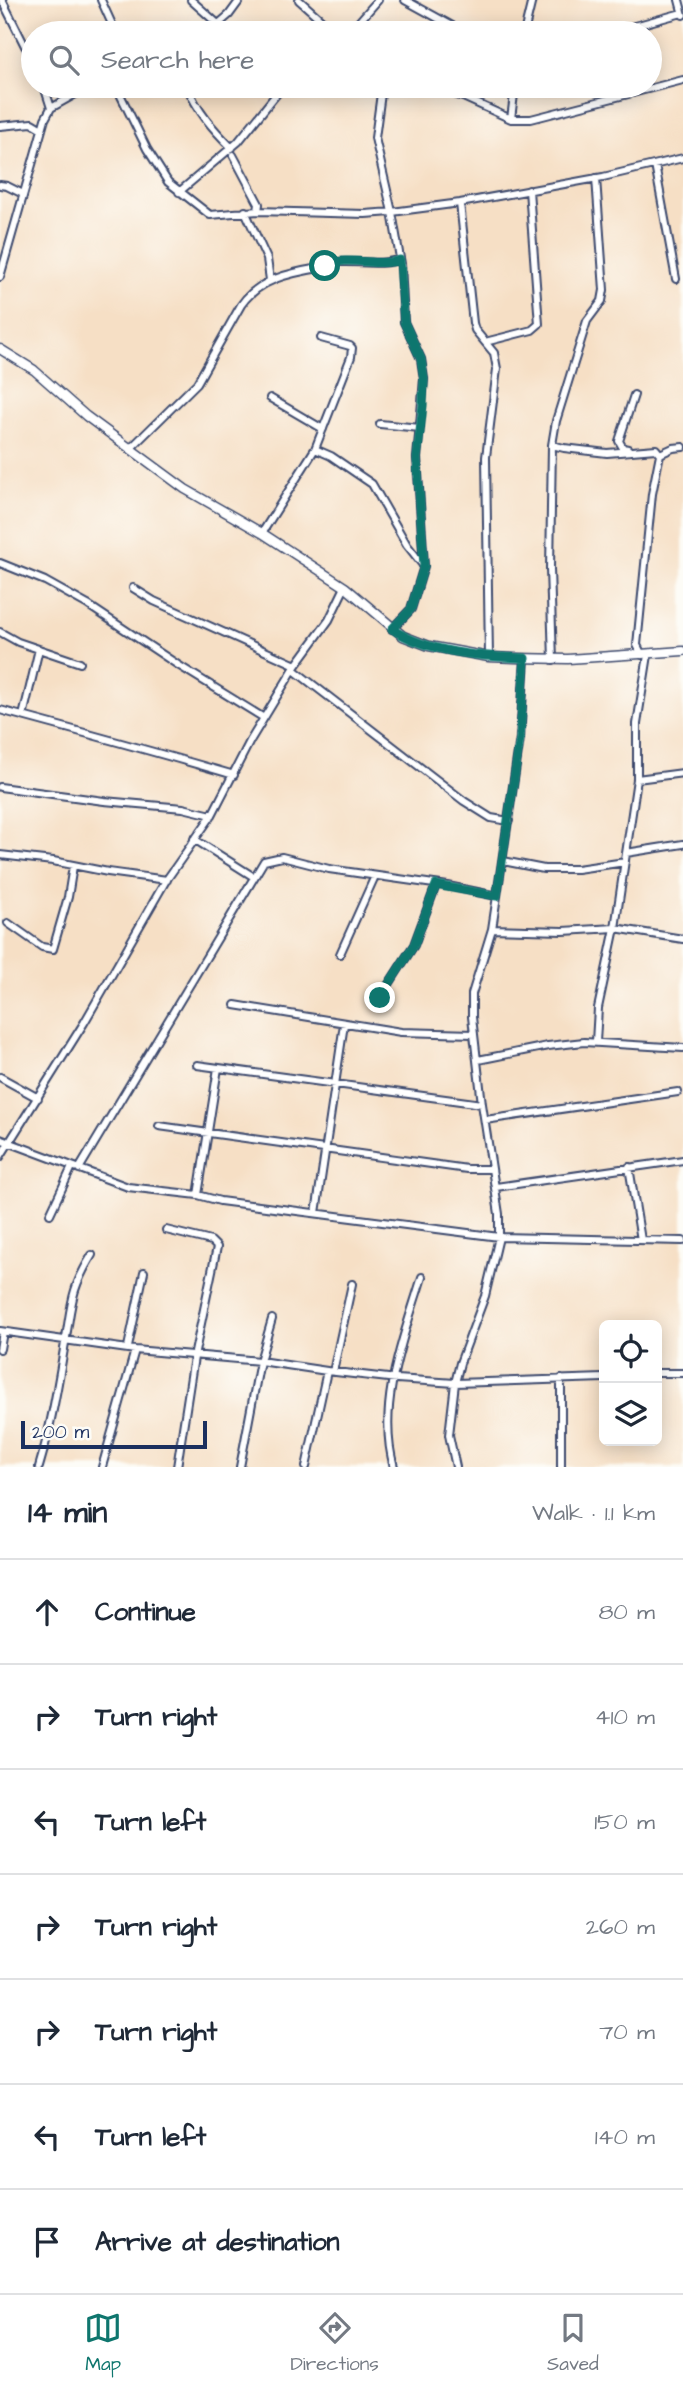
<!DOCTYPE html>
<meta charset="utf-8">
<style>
:root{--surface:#fff;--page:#f6f6f7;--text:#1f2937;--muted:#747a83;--line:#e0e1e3;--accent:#0f766e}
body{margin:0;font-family:"Architects Daughter",sans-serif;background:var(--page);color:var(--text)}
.controls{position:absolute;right:21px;bottom:21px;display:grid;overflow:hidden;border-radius:10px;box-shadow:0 4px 18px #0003}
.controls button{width:63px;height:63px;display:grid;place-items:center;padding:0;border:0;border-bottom:2px solid var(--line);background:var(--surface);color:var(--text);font:35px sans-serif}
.scale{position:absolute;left:21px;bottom:18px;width:186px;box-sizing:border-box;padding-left:7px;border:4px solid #1b2f5e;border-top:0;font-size:19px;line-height:24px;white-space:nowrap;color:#1b2f5e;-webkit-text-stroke:5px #fdfcf7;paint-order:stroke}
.stop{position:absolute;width:21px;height:21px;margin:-16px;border:5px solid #0f766e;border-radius:50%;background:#fff}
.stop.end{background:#0f766e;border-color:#fff;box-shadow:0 2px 7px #0008}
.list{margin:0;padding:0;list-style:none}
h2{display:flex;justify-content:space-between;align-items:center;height:91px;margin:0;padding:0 28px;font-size:30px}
h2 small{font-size:23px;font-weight:400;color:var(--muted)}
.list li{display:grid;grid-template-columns:46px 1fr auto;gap:21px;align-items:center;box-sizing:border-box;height:105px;padding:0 28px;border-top:2px solid var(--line)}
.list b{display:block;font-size:26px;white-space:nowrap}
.list em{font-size:23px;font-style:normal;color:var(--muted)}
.icon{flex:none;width:38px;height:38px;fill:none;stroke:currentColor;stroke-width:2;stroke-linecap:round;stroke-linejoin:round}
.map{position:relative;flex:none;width:683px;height:1467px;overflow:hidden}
.search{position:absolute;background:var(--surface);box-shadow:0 4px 18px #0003;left:21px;right:21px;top:21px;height:77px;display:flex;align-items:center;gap:18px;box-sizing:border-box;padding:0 24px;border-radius:38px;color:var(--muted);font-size:26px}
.sheet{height:826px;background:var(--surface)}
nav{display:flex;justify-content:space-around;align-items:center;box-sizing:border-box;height:98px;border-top:2px solid var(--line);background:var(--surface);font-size:19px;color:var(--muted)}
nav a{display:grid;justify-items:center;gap:4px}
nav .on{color:var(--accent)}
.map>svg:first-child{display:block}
</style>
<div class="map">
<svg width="683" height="1467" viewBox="0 0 683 1467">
<rect width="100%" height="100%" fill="#fdfcf7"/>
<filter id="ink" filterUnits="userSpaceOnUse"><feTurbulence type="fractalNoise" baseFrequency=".0143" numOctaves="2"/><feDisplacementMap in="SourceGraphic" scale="14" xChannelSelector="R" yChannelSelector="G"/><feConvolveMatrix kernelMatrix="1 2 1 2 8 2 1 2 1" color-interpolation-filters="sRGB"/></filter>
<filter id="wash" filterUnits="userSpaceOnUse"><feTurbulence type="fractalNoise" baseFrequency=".00686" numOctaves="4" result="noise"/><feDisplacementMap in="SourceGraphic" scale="28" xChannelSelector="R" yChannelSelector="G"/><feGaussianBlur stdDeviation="1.57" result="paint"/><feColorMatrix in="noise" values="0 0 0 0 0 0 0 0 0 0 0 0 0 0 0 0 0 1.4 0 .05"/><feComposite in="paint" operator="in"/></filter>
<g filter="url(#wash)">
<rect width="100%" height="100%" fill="#f6dfc5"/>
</g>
<g filter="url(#ink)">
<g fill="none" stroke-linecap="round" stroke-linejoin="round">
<defs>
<path id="minor" d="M 2,0 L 33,62
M 101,0 L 116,33
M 191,0 L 219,25 L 234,33
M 299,0 L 336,33
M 405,0 L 465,33
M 679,0 L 683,15
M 208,33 L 229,15 L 240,0
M 349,33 L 378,0
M 524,33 L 532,0
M 609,33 L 682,13
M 44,86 L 51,108
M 116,86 L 147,149 L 168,182 L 210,215 L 258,211 L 365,214 L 392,212 L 375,138 L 382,86
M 187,86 C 197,111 213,129 232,148
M 432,86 L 463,97 L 511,119 L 531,119 L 683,80
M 511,119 L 515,86
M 0,126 L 32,123 L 42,129
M 233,155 L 259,204 L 258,211
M 655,165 L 676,279
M 0,185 L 7,186 L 23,194
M 179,192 L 238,142 L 283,86
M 460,203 L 473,323 L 475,330 L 494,353 L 497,369 L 486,457 L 489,657
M 245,211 L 267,259 L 270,280
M 0,277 L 45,119 L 51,108 L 90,86
M 485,342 L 532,330 L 539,324 L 529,190
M 270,398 L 323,429
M 380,424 L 420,428
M 552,445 L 564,448 L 607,453 L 656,449 L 660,454
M 131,448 L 197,383 L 241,305 C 259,279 290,273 319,268 C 326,267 332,262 340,262 C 359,261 382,266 400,259
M 315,449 L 331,456 L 372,484 L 407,545 L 422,564
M 628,449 L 623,448 L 619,441 L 634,395
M 660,454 L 673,448 L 683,447
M 262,533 L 315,449 L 351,357 L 352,348 L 350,346 L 321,338
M 0,563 L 45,581 L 88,605 L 178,665 L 264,718
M 133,588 L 154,601 L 296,665
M 392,629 L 411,609 L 424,566 L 417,458 L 424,379 L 421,359 L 404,322 L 401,264 L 392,212 L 460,203 L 603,177 L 683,158
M 0,632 L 18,642 L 80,663
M 642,655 L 637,645 L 652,494 L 660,454
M 553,660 L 550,569 L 552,445 L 556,421 L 587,321 L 602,301 L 604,290 L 596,178
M 294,670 L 464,801 L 491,818 L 509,821
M 0,710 C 78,731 156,752 234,775
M 23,716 L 39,649
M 637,779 L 683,773
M 0,787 L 104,801 L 183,808 L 212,815
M 194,839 L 254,877
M 626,853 L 683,844
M 0,855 L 53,861 L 108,872 L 167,880
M 503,861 L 544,869 L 577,869 L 625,862
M 8,923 L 42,947 L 53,949 L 68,897 L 73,866
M 492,929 L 563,931 L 615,928 L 683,939
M 340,954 L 375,876
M 380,998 L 414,945 L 436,885
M 235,1005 L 401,1032 L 474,1034
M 596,1042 L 598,1008 L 615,928 L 637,779 L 637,724 L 648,655
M 478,1060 L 548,1046 L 584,1042 L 683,1048
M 197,1065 L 482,1104
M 0,1077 L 38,1098
M 485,1120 L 678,1092
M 159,1126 L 467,1169 L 492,1169
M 0,1139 L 128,1187 L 198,1195 L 220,1201 L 499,1237 L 683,1241
M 0,1157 L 84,1023 L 165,882 L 212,815 L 250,741 L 296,665 L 329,620 L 345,587
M 629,1167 L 641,1240
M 79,1169 L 264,861 L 282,857 L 329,869 L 448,886 L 497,896
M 496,1187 L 683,1160
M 198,1195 L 218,1068
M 316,1213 L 344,1024
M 50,1214 L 72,1167
M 166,1230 L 211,1241 L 217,1247 L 194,1357 L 177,1467
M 0,1331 L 135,1350 L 260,1361 L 327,1371 L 397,1379 L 455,1383 L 604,1378
M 128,1347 L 144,1272
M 0,1349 L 3,1332
M 333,1372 L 352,1284
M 657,1373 L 683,1373
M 39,1467 C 51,1427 58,1384 65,1343 C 72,1304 70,1291 92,1255
M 102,1467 L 135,1350
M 240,1467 L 260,1361 L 272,1319
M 306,1467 L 327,1371
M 394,1467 C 376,1405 404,1336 422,1277
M 456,1467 L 449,1435 L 455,1383 L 460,1363 L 485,1296 L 499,1237 L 499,1214 L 482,1104 L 472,1017 L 472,994 L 492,929 L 497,896 L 520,738 L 525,658
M 561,1467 L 561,1379"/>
<path id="tertiary" d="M 0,349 L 34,370 L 86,416 L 185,489 L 262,533 L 345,587 L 403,636 L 429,646 L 489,657 L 516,658 L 568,659 L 683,651"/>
</defs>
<use href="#minor" stroke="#3c496d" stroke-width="10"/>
<use href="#tertiary" stroke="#3c496d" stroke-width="11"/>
<use href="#minor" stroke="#fff" stroke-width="6"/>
<use href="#tertiary" stroke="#fff" stroke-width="8"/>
</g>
</g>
<g fill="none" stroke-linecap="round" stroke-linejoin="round" filter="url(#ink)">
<path stroke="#0f766e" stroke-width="9" d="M 325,266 C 348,254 377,268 400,260 L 404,322 L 421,359 L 424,379 L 423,405 L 417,458 L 424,566 L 411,609 L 392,629 C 429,653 482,657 525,658 L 520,738 L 497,896 L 436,885 L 414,945 L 380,998"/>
</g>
</svg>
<div class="controls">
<button><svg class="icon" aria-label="locate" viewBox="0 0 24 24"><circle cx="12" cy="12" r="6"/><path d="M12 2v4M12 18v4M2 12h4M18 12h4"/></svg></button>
<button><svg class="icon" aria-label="layers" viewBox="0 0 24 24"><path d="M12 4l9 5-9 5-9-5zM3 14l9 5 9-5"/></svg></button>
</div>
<div class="scale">200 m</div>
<div class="stop" style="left:325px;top:266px"></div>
<div class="stop end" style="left:380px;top:998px"></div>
<div class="search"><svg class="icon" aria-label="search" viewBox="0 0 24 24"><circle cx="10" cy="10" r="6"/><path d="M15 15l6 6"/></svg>Search here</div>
</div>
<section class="sheet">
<h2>14 min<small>Walk · 1.1 km</small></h2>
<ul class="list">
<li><svg class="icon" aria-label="ahead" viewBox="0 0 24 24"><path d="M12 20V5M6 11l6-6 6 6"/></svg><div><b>Continue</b></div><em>80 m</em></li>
<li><svg class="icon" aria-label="right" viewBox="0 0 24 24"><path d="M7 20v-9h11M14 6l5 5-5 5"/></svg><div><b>Turn right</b></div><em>410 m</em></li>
<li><svg class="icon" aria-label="left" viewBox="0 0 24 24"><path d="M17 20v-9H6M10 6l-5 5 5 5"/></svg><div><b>Turn left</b></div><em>150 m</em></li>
<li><svg class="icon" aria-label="right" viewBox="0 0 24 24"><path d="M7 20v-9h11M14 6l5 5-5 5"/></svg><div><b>Turn right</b></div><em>260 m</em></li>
<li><svg class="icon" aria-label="right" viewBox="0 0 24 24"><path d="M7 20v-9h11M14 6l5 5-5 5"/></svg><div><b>Turn right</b></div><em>70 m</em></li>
<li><svg class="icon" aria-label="left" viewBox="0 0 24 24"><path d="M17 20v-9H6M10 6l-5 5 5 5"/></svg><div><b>Turn left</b></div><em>140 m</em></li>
<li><svg class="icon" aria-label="arrive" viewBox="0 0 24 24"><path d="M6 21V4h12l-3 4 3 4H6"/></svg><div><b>Arrive at destination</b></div></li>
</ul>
</section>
<nav>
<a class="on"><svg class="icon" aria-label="map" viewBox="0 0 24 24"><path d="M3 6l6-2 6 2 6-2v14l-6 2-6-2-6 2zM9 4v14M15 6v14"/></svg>Map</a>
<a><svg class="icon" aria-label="directions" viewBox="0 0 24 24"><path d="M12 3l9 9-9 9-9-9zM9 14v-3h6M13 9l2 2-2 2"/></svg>Directions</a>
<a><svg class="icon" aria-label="saved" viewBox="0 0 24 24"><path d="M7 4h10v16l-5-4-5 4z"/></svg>Saved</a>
</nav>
